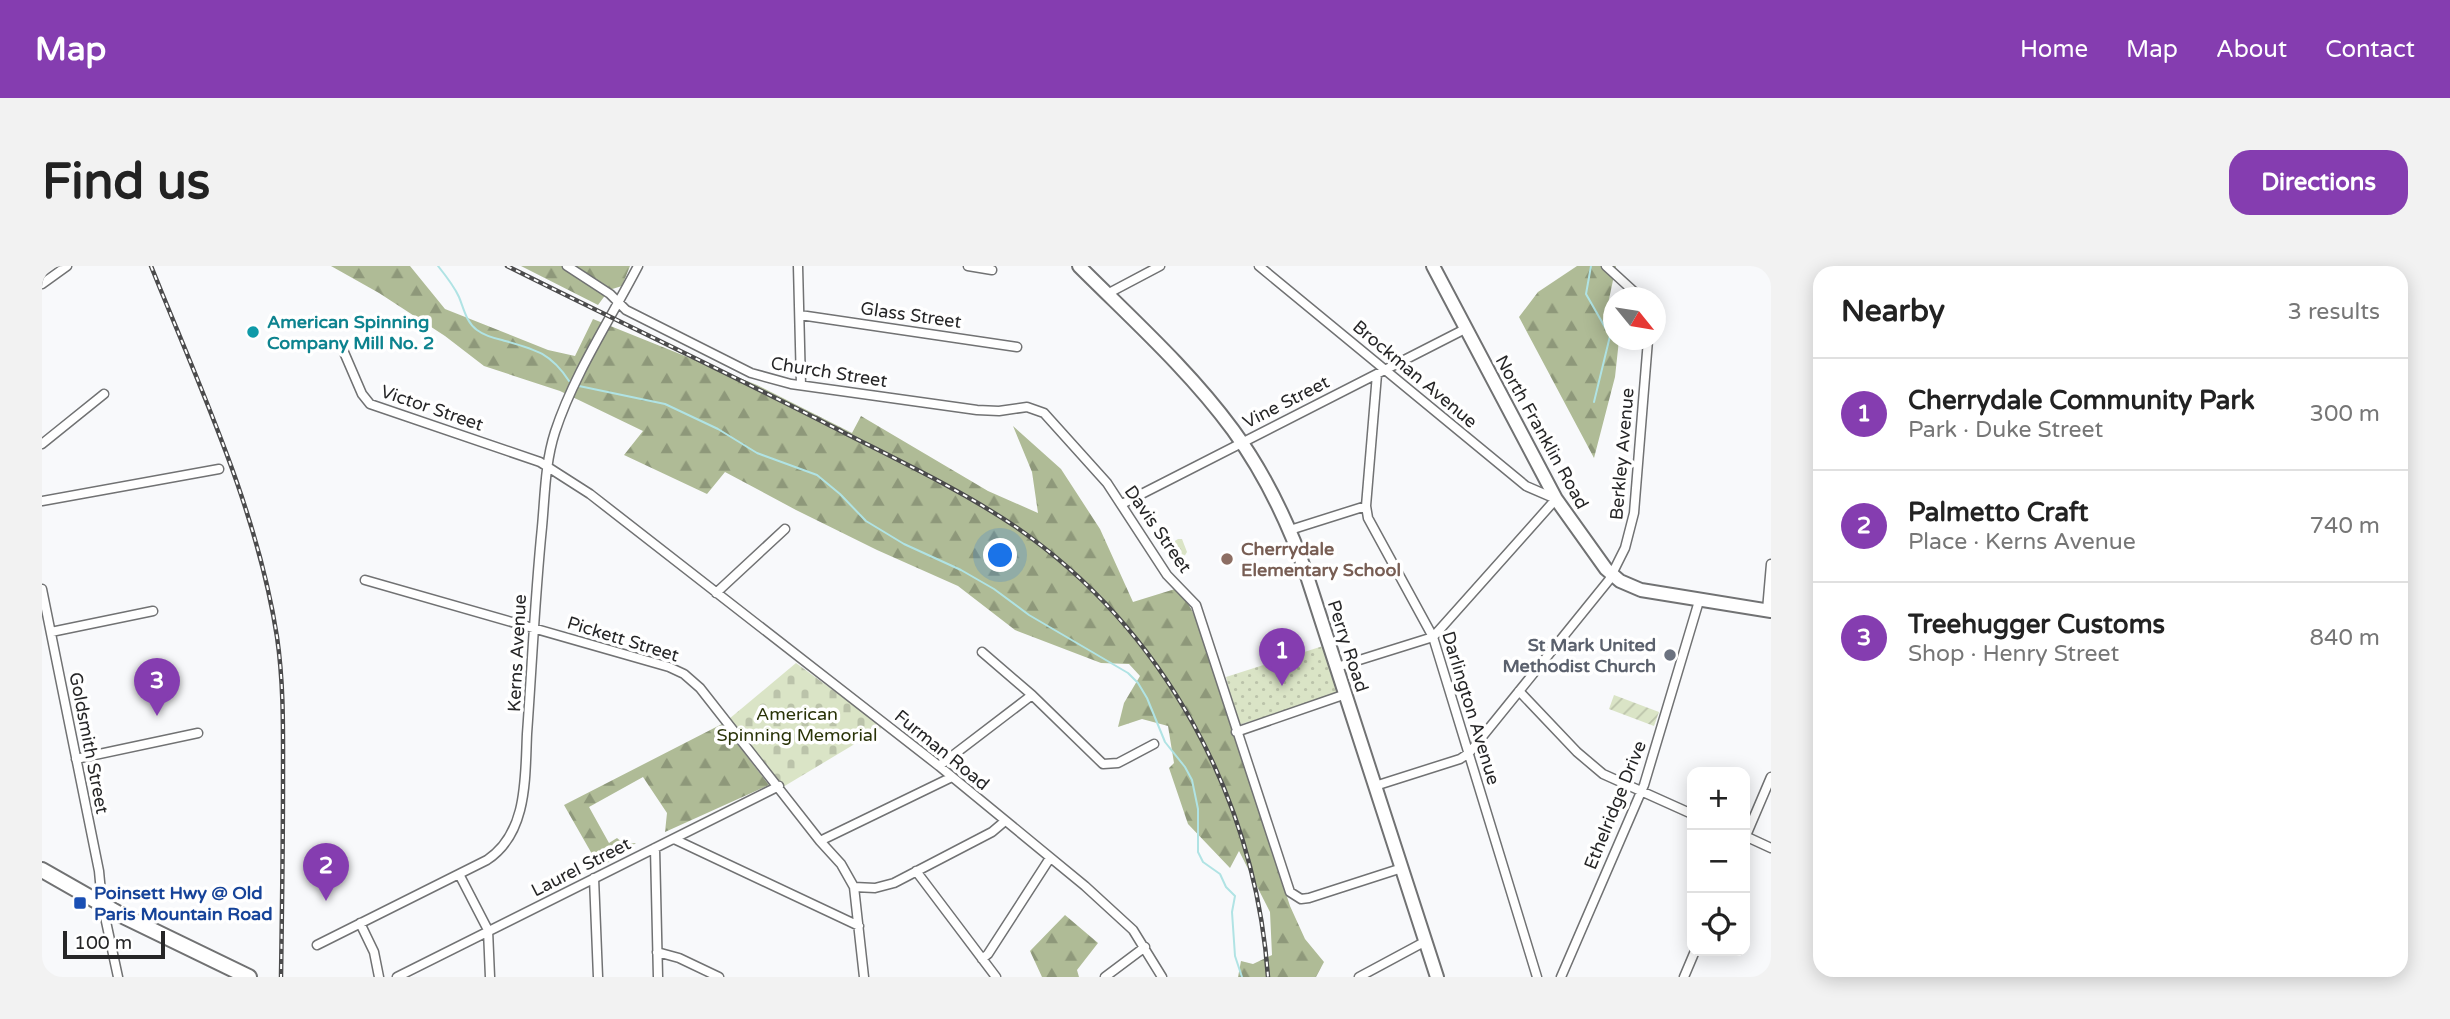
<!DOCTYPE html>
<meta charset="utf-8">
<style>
:root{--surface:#fff;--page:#f2f2f2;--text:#222;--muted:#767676;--line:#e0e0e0;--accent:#853db0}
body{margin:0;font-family:"Varela Round",sans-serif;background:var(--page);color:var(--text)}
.controls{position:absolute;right:21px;bottom:21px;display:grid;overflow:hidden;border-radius:14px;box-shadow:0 4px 18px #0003}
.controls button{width:63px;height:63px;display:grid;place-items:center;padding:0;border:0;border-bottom:2px solid var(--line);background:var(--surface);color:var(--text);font:35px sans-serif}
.compass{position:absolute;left:1561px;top:21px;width:63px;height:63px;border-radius:50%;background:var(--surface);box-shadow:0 4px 18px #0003;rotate:120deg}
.scale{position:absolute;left:21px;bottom:18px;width:102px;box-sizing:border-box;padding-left:7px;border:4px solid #262627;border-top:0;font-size:19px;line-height:24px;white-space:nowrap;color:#262627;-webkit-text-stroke:5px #fff;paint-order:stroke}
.you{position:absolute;left:959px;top:290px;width:24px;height:24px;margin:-18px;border:5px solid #fff;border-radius:50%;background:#1a73e8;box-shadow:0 0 0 10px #1a73e833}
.badge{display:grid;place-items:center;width:46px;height:46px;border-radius:50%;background:var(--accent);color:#fff;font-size:23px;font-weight:700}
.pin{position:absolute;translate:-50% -58px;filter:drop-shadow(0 2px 4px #0008)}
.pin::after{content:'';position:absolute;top:37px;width:24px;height:21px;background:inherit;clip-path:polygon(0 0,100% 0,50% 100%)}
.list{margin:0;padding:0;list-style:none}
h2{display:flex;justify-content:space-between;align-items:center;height:91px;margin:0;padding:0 28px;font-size:30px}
h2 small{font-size:23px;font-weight:400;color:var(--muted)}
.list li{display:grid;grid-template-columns:46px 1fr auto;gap:21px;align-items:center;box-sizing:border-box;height:112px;padding:0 28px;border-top:2px solid var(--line)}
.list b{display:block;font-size:26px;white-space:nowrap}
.list p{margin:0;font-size:23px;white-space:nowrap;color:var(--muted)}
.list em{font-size:23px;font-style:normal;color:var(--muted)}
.icon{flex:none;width:38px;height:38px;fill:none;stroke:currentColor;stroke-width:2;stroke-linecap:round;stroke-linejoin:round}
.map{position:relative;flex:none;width:1729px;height:711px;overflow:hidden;border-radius:21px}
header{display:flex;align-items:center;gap:42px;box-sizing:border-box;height:98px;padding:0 35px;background:var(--accent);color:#fff}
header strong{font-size:33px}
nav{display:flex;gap:38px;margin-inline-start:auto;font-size:24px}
.intro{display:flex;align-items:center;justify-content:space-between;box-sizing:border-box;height:168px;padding:0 42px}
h1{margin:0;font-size:49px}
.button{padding:18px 32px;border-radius:21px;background:var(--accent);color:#fff;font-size:24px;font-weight:700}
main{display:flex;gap:42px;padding:0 42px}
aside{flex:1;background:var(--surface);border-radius:21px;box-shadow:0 4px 18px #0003}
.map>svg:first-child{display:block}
</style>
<header>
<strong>Map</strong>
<nav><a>Home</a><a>Map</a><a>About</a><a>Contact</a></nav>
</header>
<div class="intro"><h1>Find us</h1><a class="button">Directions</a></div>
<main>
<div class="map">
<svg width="1729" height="711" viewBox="0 0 1729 711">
<defs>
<pattern id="forest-firs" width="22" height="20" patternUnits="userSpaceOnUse" patternTransform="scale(1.75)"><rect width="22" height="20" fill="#afbb96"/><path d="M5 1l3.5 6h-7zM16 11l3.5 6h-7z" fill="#8e987a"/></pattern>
<pattern id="cemetery-stones" width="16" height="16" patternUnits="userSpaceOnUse" patternTransform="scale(1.75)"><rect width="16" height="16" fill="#dae4c6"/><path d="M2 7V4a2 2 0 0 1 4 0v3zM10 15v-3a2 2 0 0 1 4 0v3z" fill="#bbc3aa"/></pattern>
<pattern id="park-dots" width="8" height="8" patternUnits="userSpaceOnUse" patternTransform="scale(1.75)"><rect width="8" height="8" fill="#dae4c6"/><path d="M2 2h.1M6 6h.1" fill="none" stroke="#bbc3aa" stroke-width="1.8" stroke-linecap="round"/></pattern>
<pattern id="garden-furrows" width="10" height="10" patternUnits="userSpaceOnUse" patternTransform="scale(1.75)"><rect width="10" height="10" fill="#dae4c6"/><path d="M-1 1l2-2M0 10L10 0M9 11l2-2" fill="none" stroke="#bbc3aa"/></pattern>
</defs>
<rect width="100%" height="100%" fill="#f8f9fb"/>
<path fill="url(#forest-firs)" d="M 289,0 L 368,0 L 403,43 L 506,84 L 533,90 L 551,53 L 715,119 L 810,167 L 819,150 L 946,225 L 996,247 L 990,206 L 971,160 L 1019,203 L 1058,263 L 1091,336 L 1133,323 C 1151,337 1157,362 1165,383 L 1248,640 L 1263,673 L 1282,696 L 1274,711 L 1196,711 L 1199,695 L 1211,698 L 1230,689 L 1228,646 L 1197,585 L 1188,602 L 1146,558 L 1127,502 L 1132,497 L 1126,460 L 1100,453 L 1076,461 L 1082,437 L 1098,410 L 1087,398 L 1059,397 L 973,364 L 916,320 L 835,284 L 754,244 L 683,206 L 665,228 L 582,189 L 601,165 L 518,125 L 442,100 L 403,70 L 337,27 Z
M 479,0 L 588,0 L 580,20 L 567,24 L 556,39 Z
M 1535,0 L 1574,0 L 1566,38 L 1571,50 L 1572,74 L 1577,74 L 1573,111 L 1552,192 L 1477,51 L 1496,26 Z
M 680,458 L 727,519 L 623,566 L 625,547 L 601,511 L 547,541 L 567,577 L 575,572 L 582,578 L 594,577 L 558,602 L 522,539 Z
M 1023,649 L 1056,677 L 1035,704 L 1037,711 L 1000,711 L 988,685 Z"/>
<path fill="url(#cemetery-stones)" d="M 754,397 L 841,461 L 741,521 L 687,453 Z"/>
<path fill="url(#park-dots)" d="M 1136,273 L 1140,273 L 1145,286 L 1140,294 L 1135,296 C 1128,292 1129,285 1128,278 Z
M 1281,380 L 1296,429 L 1196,459 L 1184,411 Z"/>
<path fill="url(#garden-furrows)" d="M 1572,429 L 1617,446 L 1612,460 L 1567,443 Z"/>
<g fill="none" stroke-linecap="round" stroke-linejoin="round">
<path stroke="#b0e3e4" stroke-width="2" d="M 396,0 C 404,10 412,20 417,31 C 422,43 424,56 435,64 C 443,70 451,72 460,74 C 492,83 508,86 527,115
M 1549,0 L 1544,28 L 1568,70 L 1552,136
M 537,120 L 623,138 L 676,163 L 715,187 L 775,209 L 798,228 L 824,255 L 862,278 L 919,304 L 952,323 L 987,349 L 1086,407 L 1096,417 L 1105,432 L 1123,476 L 1143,501 L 1150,514 L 1156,543 L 1156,586 L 1161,596 L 1178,608 L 1184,621 L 1193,630 L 1190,646 L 1193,690 L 1200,711"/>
<defs>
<path id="street" d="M 525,0 L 568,28 L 584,44 L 709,107 L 749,118 L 935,144 L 957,145 L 985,141 L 1002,147 L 1065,217 L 1125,309 L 1154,339 L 1248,626 L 1259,633 L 1267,632 L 1360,602
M 756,0 L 759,119
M 926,0 L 950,4
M 1217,0 L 1484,220 L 1514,233 L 1391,371 L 1295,401
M 1564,0 L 1599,32
M 0,18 L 25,0
M 1065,28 L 1118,0
M 758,49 L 975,81
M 298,77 L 320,128 L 328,138 L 498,196 L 548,228 L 897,500 L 1043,620 L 1091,664 L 1120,711
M 1335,108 L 1324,240 L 1326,252 L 1391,371 L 1495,711
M 0,178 L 62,128
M 0,235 L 177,203
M 1080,238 L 1423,63
M 1248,264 L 1324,240
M 323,314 L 627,401 L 642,408 L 658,422 L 778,575 L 799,598 L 812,621 L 822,711
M 0,323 L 57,605 L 60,637 L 76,711
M 674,327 L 743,263
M 1725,344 L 1729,298
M 9,366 L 111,345
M 940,386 L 990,429 L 1061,498 L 1076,497 L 1112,478
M 1477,425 L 1535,486 L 1561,508 L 1650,548
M 1194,466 L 1304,428
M 34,493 L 156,467
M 897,500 L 990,429
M 1333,520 L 1418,493 L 1427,487 L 1567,314 L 1583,282 L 1592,247 L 1606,74
M 1703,570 L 1729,582
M 1703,572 L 1729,511
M 632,573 L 817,660
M 778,575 L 910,511
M 613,582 L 616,711
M 874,605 L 954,711
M 417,608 L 446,664 L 448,711
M 552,612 L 556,711
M 812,621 L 833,622 L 852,617 L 950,566 L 963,555
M 318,657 L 332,686 L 337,711
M 275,679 L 445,594 C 486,567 483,511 485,468 C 490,399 493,330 500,261 C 503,229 503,197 513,166 C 532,108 568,54 596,0
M 615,686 L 637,692 L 677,711
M 940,693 L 946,688 L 1008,592
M 355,711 L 737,520
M 1063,711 L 1103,681
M 1317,711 L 1384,675
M 1519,711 L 1602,519 L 1657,335
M 1642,711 L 1653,685"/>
<path id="secondary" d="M 1037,0 C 1090,53 1147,104 1191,164 C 1223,208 1246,256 1264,307 L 1395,711
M 1391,0 L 1514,233 L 1564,303 L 1578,315 L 1599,324 L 1729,345"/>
<path id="highway" d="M 0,604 L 79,649 L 207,711"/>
</defs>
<use href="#street" stroke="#717273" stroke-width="11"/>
<use href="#secondary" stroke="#717273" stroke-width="16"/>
<use href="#highway" stroke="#717273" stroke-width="18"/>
<use href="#street" stroke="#fff" stroke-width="8"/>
<use href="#secondary" stroke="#fff" stroke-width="12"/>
<use href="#highway" stroke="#fff" stroke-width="14"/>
<defs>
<path id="rail" d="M 109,0 C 157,120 215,242 235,371 C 242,419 241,467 241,514 C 241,580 240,645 239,711
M 465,0 C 573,54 682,105 789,160 C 851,192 916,222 974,261 C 1123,364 1213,532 1226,711"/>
</defs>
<use href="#rail" stroke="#4b4b4c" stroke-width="4.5"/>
<use href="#rail" stroke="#fff" stroke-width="2" stroke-dasharray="5" stroke-linecap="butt"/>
</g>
<circle fill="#0f9aa8" stroke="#fff" stroke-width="2.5" cx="211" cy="66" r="7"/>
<circle fill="#8d6e63" stroke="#fff" stroke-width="2.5" cx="1185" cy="293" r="7"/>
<circle fill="#6b7280" stroke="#fff" stroke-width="2.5" cx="1628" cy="389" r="7"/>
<rect fill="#1a4fb4" stroke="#fff" stroke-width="2.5" x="31" y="630" width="14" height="14" rx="3.5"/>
<g text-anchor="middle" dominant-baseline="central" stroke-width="7" stroke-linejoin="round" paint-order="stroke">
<g font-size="18" fill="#262627" stroke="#fff">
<text transform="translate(869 49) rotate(8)">Glass Street</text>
<text transform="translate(787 106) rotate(9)">Church Street</text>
<text transform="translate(1373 108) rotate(40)">Brockman Avenue</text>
<text transform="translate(1244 136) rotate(-27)">Vine Street</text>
<text transform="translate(390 142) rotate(19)">Victor Street</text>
<text transform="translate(1500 166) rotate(61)">North Franklin Road</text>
<text transform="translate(1580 188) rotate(-85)">Berkley Avenue</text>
<text transform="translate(1116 263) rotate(55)">Davis Street</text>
<text transform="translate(581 373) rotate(17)">Pickett Street</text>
<text transform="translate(1306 380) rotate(72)">Perry Road</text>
<text transform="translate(475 387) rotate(-87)">Kerns Avenue</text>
<text transform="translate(1429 442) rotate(73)">Darlington Avenue</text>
<text transform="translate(47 477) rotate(79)">Goldsmith Street</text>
<text transform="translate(900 484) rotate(39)">Furman Road</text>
<text transform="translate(1573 539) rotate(-68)">Ethelridge Drive</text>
<text transform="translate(539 601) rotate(-27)">Laurel Street</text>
</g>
<g font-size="18" font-weight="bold" fill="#0d838f" stroke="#fff" text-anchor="start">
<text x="225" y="56">American Spinning<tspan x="225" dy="21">Company Mill No. 2</tspan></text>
</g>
<g font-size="18" font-weight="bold" fill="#785e54" stroke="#fff" text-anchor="start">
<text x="1199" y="283">Cherrydale<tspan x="1199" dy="21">Elementary School</tspan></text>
</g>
<g font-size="18" font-weight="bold" fill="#5b616d" stroke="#fff" text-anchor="end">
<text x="1614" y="379">St Mark United<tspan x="1614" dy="21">Methodist Church</tspan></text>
</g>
<g font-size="18" fill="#293307" stroke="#fff">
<text x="755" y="448">American<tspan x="755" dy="21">Spinning Memorial</tspan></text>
</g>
<g font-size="18" font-weight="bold" fill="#164399" stroke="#fff" text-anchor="start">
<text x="52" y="627">Poinsett Hwy @ Old<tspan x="52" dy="21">Paris Mountain Road</tspan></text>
</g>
</g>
</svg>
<div class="controls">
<button>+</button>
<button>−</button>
<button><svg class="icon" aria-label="locate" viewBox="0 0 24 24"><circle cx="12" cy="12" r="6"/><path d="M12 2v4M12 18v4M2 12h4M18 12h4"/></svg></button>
</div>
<svg class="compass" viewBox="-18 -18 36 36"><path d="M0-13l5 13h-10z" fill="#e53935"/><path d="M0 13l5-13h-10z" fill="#767676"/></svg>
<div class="scale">100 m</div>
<div class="you"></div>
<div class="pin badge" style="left:1240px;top:420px">1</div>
<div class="pin badge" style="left:284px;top:635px">2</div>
<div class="pin badge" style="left:115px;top:450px">3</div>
</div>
<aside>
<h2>Nearby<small>3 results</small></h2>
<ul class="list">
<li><span class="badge">1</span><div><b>Cherrydale Community Park</b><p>Park · Duke Street</p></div><em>300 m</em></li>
<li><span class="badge">2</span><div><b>Palmetto Craft</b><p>Place · Kerns Avenue</p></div><em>740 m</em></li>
<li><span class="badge">3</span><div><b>Treehugger Customs</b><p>Shop · Henry Street</p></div><em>840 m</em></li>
</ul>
</aside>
</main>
